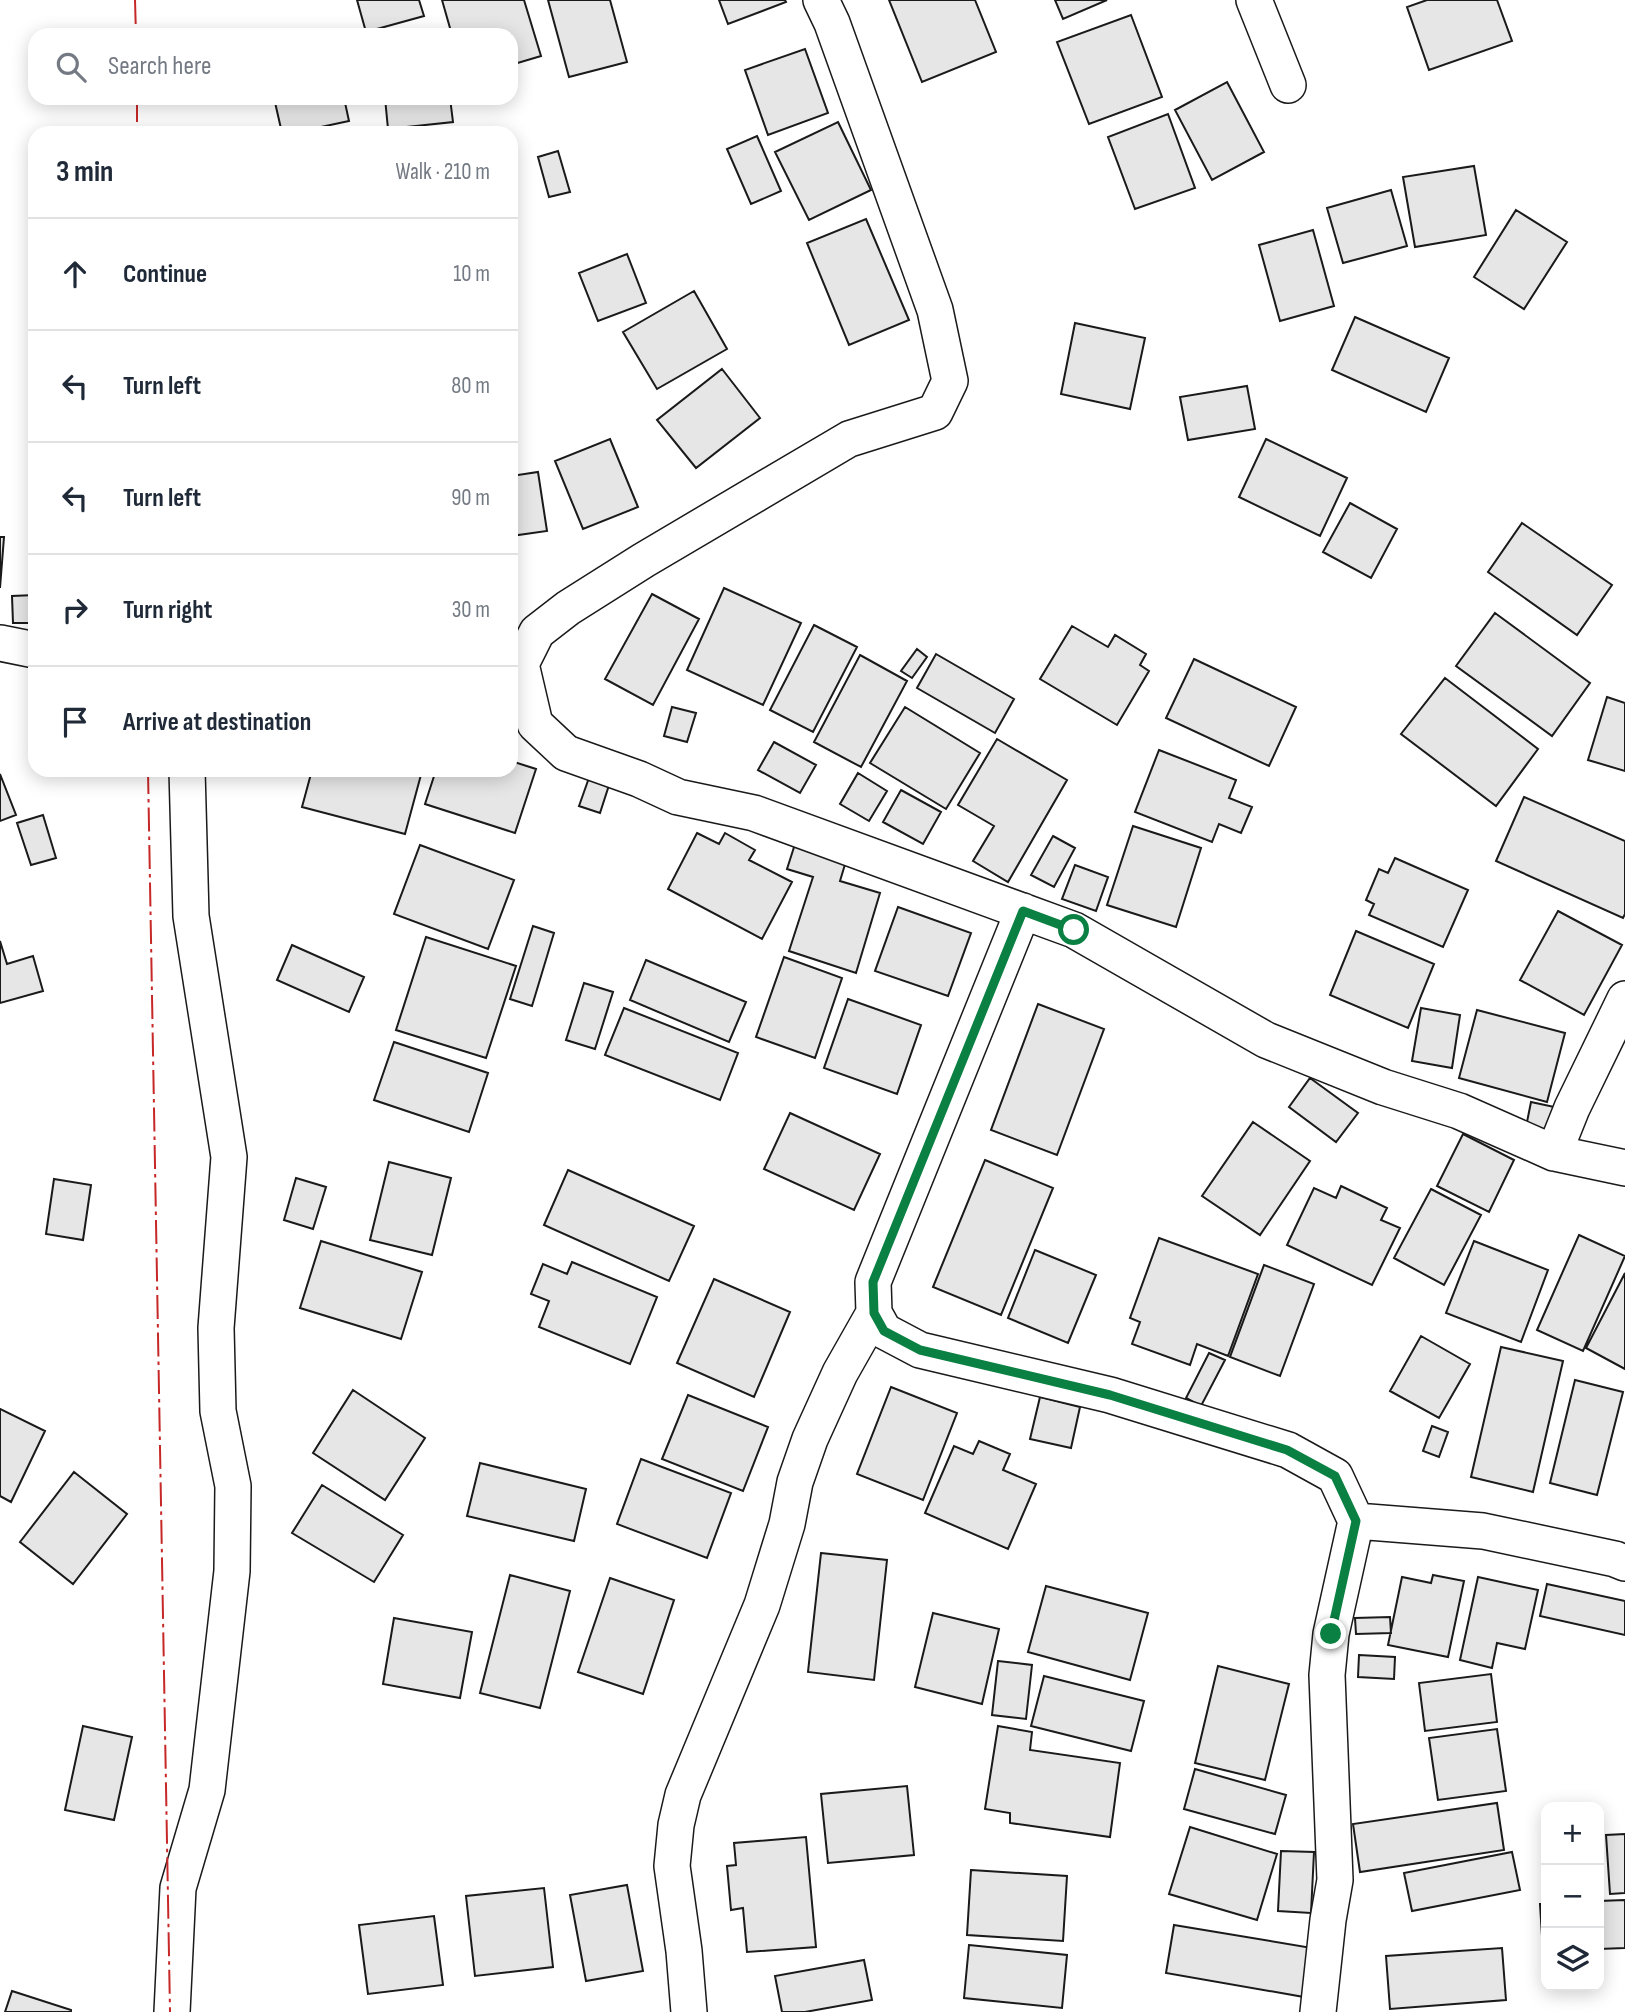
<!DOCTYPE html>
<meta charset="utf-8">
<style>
:root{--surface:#fff;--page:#f6f6f7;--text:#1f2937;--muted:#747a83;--line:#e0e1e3}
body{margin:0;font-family:"Sofia Sans Condensed",sans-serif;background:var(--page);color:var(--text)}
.controls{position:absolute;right:21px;bottom:21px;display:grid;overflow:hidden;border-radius:14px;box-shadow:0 4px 18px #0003}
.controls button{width:63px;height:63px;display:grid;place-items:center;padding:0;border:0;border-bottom:2px solid var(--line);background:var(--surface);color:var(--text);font:35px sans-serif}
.stop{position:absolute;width:21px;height:21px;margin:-16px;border:5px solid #0b8043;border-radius:50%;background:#fff}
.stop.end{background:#0b8043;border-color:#fff;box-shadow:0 2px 7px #0008}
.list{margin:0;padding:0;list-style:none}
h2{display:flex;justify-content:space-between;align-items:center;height:91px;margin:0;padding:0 28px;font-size:30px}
h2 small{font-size:23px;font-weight:400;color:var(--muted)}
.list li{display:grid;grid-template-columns:46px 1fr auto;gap:21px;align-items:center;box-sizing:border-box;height:112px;padding:0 28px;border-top:2px solid var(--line)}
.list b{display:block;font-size:26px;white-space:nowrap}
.list em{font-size:23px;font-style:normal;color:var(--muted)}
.icon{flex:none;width:38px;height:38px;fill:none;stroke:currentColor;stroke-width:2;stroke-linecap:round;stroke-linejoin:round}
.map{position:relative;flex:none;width:1625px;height:2012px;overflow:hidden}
.search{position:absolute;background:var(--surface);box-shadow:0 4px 18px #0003;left:28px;top:28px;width:490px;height:77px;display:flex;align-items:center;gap:18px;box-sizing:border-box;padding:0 24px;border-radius:21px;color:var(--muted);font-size:26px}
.panel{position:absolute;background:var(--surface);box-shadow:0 4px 18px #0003;left:28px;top:126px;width:490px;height:651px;border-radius:21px}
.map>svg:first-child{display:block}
</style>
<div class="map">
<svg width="1625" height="2012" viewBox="0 0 1625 2012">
<rect width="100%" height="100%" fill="#fff"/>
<path fill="#e6e6e6" stroke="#1a1a1a" stroke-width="2" d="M 357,0 L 419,0 L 424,16 L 366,32 Z
M 442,0 L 524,0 L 541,56 L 511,65 L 511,35 L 452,35 Z
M 548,0 L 610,0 L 627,62 L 569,77 Z
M 719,0 L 785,0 L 786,2 L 728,24 Z
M 889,0 L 975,0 L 996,52 L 922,82 Z
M 1055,0 L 1107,0 L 1063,19 Z
M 1427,0 L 1497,0 L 1512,41 L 1429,70 L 1407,7 Z
M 1131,15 L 1162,97 L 1089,124 L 1057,42 Z
M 442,30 L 443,35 L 394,35 Z
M 805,49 L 828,113 L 768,135 L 745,70 Z
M 1227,82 L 1264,152 L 1212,180 L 1175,110 Z
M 274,98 L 344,98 L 349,121 L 293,133 L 282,133 Z
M 385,98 L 450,98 L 453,122 L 388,129 Z
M 1168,114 L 1195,188 L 1135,209 L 1108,137 Z
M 838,122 L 871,190 L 809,220 L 775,152 Z
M 757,136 L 781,191 L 751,204 L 727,149 Z
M 558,151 L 570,192 L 549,197 L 538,157 Z
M 1474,166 L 1486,235 L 1415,247 L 1403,177 Z
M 1391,190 L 1407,246 L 1343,263 L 1327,208 Z
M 1516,210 L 1567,242 L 1524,309 L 1474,277 Z
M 866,219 L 909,320 L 849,345 L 807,243 Z
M 1313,230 L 1334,306 L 1280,321 L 1259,245 Z
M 627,254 L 646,303 L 598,321 L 579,273 Z
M 694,291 L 727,349 L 657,389 L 623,332 Z
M 1355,317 L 1449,358 L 1426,412 L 1332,370 Z
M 1075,323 L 1145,338 L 1130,409 L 1061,394 Z
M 722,369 L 760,418 L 696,468 L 657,420 Z
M 1247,386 L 1255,429 L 1188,440 L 1180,397 Z
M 610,439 L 638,507 L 583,529 L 555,461 Z
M 1266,439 L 1347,478 L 1320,536 L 1239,497 Z
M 538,472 L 547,531 L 511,536 L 511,476 Z
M 1350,503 L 1397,529 L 1371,578 L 1323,552 Z
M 1522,523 L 1612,585 L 1577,635 L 1488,572 Z
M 0,537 L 4,537 L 0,588 Z
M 724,588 L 801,623 L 763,705 L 687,670 Z
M 652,594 L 699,619 L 653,705 L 605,679 Z
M 35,595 L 35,623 L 13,623 L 12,596 Z
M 1495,613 L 1590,683 L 1552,736 L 1456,666 Z
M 814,625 L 857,647 L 813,732 L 770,710 Z
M 1072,626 L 1108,647 L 1115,635 L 1146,654 L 1140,665 L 1149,671 L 1117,725 L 1040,679 Z
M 917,649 L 927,657 L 912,678 L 901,671 Z
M 936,654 L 1014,699 L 995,733 L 917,688 Z
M 860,655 L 907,681 L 861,767 L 814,742 Z
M 1194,659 L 1296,707 L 1269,766 L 1166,718 Z
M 1445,678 L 1538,749 L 1496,806 L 1401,734 Z
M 1607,697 L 1625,703 L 1625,771 L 1588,760 Z
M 672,707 L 696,713 L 687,742 L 664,736 Z
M 905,707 L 980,753 L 946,809 L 870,763 Z
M 997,739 L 1067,780 L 1008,882 L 973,861 L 994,826 L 958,805 Z
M 774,742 L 816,765 L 800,793 L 758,770 Z
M 1159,750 L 1236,780 L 1229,798 L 1252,807 L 1241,833 L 1219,824 L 1212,842 L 1135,812 Z
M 511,761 L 536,769 L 515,833 L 425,804 L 436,770 L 511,770 Z
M 312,770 L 422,771 L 405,834 L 302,807 Z
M 858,773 L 887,791 L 869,821 L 840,804 Z
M 0,774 L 16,815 L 0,821 Z
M 590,775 L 610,782 L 600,813 L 579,806 Z
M 901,790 L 941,812 L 923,844 L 883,822 Z
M 1524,797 L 1625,841 L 1625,914 L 1623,918 L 1496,861 Z
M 43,815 L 56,858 L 31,865 L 17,823 Z
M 1133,826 L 1201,848 L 1176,927 L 1107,905 Z
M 697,833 L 719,844 L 725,833 L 755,850 L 749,860 L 792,882 L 762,939 L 668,889 Z
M 1053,836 L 1075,848 L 1054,887 L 1031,875 Z
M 795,844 L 846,861 L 840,881 L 880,893 L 856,973 L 789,951 L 813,877 L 787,869 Z
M 420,845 L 514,880 L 488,949 L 394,914 Z
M 1395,858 L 1468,890 L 1443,947 L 1369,915 L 1374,904 L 1366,900 L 1379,869 L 1388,873 Z
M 1075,865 L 1108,877 L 1096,911 L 1062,899 Z
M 898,907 L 971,933 L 948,996 L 875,971 Z
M 1558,911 L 1622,945 L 1584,1015 L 1520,980 Z
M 533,926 L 554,933 L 532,1006 L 510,999 Z
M 1356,931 L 1434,964 L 1408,1028 L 1330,995 Z
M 426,937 L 516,966 L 486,1058 L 396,1030 Z
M 0,941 L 7,964 L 33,956 L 43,991 L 0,1003 Z
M 292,945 L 364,977 L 349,1012 L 277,980 Z
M 784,957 L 842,978 L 815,1058 L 756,1037 Z
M 646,960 L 746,1002 L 729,1042 L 630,1000 Z
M 584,983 L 613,992 L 595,1049 L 566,1040 Z
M 848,999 L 921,1025 L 897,1094 L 824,1068 Z
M 1038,1004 L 1104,1029 L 1057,1155 L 991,1130 Z
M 624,1008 L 738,1053 L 720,1100 L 605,1055 Z
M 1421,1008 L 1460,1015 L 1452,1068 L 1412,1061 Z
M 1477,1010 L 1565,1033 L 1547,1102 L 1459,1078 Z
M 394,1042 L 488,1073 L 469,1132 L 374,1100 Z
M 1310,1078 L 1358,1113 L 1336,1142 L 1289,1107 Z
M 1531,1102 L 1559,1108 L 1552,1138 L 1525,1132 Z
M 790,1113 L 880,1154 L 854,1210 L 764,1169 Z
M 1253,1122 L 1310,1161 L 1260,1235 L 1202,1196 Z
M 1463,1134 L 1514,1160 L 1489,1212 L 1437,1186 Z
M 985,1160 L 1053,1188 L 1001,1315 L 933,1287 Z
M 389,1162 L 451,1178 L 432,1255 L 370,1240 Z
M 568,1170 L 694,1226 L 669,1281 L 544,1225 Z
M 296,1178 L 326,1187 L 313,1229 L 284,1220 Z
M 54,1179 L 91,1185 L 83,1240 L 46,1234 Z
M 1341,1186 L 1387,1208 L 1381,1220 L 1400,1228 L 1372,1285 L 1287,1245 L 1314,1188 L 1336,1198 Z
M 1431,1189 L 1481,1215 L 1444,1285 L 1394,1258 Z
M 1579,1235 L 1625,1256 L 1583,1351 L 1537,1330 Z
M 1159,1238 L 1258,1274 L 1228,1356 L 1197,1344 L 1190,1365 L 1132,1344 L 1140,1322 L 1130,1318 Z
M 321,1241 L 422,1272 L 401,1339 L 300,1308 Z
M 1474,1241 L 1548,1270 L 1521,1342 L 1446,1313 Z
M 1035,1250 L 1096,1275 L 1068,1343 L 1008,1318 Z
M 572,1262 L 657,1297 L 630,1364 L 539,1327 L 549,1301 L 531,1294 L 543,1264 L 567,1274 Z
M 1264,1265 L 1314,1284 L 1280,1376 L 1230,1357 Z
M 1625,1273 L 1625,1369 L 1586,1348 Z
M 714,1279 L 790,1312 L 754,1397 L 677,1363 Z
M 1421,1336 L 1470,1364 L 1439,1418 L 1390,1391 Z
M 1501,1347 L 1563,1361 L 1533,1492 L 1471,1477 Z
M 1209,1353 L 1225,1360 L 1201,1406 L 1186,1398 Z
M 1575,1380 L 1623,1392 L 1597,1495 L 1550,1483 Z
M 891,1387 L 957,1413 L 923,1500 L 857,1474 Z
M 353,1390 L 425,1438 L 385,1500 L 313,1453 Z
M 688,1395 L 768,1427 L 743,1491 L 662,1459 Z
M 1040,1397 L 1080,1407 L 1071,1448 L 1030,1439 Z
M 0,1409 L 45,1431 L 11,1502 L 0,1496 Z
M 1432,1426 L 1448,1432 L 1439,1457 L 1423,1451 Z
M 979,1441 L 1010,1454 L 1003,1470 L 1036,1484 L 1008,1549 L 925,1513 L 954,1446 L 973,1454 Z
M 641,1459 L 731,1493 L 707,1558 L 617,1524 Z
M 480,1463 L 586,1489 L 574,1541 L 467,1516 Z
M 74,1472 L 127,1514 L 73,1584 L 20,1542 Z
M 322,1485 L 403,1535 L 374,1582 L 292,1533 Z
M 821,1553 L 887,1560 L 874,1680 L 808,1672 Z
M 510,1575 L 570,1591 L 540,1708 L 480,1693 Z
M 1433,1575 L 1464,1581 L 1448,1657 L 1388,1645 L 1402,1577 L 1431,1583 Z
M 1478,1577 L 1538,1590 L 1525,1649 L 1497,1643 L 1492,1668 L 1460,1660 Z
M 610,1578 L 674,1600 L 643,1694 L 578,1672 Z
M 1547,1584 L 1625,1601 L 1625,1635 L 1540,1616 Z
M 1046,1586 L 1148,1613 L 1130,1680 L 1028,1652 Z
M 933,1613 L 999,1629 L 982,1704 L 915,1687 Z
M 1390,1617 L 1391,1633 L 1356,1634 L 1355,1618 Z
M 394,1618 L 472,1632 L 460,1698 L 383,1684 Z
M 1359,1655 L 1395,1657 L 1394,1679 L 1358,1677 Z
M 998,1661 L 1032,1665 L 1026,1719 L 992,1715 Z
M 1218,1666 L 1289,1684 L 1265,1780 L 1195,1763 Z
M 1491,1674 L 1497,1722 L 1425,1731 L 1419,1683 Z
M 1044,1676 L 1144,1701 L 1131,1751 L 1031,1726 Z
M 83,1726 L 132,1737 L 114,1820 L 65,1810 Z
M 998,1726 L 1032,1732 L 1030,1750 L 1120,1763 L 1110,1837 L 1010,1823 L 1010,1813 L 985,1809 Z
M 1497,1729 L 1506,1791 L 1438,1800 L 1429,1738 Z
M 1195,1769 L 1286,1795 L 1275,1834 L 1184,1809 Z
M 907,1786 L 914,1855 L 828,1863 L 821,1794 Z
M 1497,1803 L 1504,1850 L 1360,1872 L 1353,1824 Z
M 1190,1827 L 1277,1854 L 1257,1920 L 1169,1894 Z
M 1625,1834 L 1625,1893 L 1610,1894 L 1606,1835 Z
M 806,1837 L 816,1947 L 747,1952 L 743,1908 L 731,1910 L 727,1866 L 736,1865 L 734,1843 Z
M 1281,1851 L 1314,1852 L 1311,1913 L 1278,1911 Z
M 1512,1852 L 1520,1890 L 1412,1911 L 1404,1873 Z
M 971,1870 L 1067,1876 L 1063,1941 L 967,1935 Z
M 627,1885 L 643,1971 L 586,1981 L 570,1895 Z
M 544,1888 L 553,1967 L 475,1976 L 466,1896 Z
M 1625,1900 L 1625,1948 L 1599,1949 L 1599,1901 Z
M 1540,1904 L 1546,1904 L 1546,1952 L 1543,1952 Z
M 434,1916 L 443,1985 L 368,1994 L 359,1925 Z
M 1174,1925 L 1312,1948 L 1304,1997 L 1166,1973 Z
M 969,1945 L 1067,1955 L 1062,2008 L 964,1998 Z
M 1502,1948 L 1506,2000 L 1390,2009 L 1386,1956 Z
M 864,1960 L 872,2000 L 805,2012 L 782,2012 L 775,1976 Z
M 12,1991 L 71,2010 L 71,2012 L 5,2012 Z"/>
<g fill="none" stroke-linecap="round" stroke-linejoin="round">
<defs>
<path id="street" d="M 821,0 L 832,23 L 935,310 L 950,381 L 935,412 L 849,439 L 644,560 L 568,608 L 537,632 L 521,664 L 535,724 L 566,753 L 639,779 L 678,797 L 754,813 L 1074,930 L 1266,1040 L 1383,1087 L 1459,1111 L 1554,1153 L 1625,1168
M 1254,0 L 1288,85
M 0,643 L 35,650
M 1023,911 L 873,1282 L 874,1313 L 884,1331 L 920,1350 L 1110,1395 L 1288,1450 L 1335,1476 L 1356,1521 L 1331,1634 L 1327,1675 L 1335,1880 L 1328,1920 L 1318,2012
M 1554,1153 L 1572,1108 L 1625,999
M 1356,1521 L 1483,1531 L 1615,1559 L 1625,1563
M 172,2012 L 178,1888 L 207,1790 L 232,1571 L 233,1486 L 218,1411 L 216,1328 L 229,1157 L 191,916 L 187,770
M 689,2012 L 684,1951 L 672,1866 L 676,1825 L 683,1795 L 762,1605 L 787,1524 L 795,1482 L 810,1439 L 840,1373 L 874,1313"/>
</defs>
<use href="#street" stroke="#1a1a1a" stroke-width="38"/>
<use href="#street" stroke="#fff" stroke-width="35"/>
<path stroke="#c62828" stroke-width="2" stroke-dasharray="24 5 3.5 5" stroke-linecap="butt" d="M 135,0 L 136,35
M 137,98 L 137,133
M 148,770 L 170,2012"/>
</g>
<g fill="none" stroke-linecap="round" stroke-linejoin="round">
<path stroke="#0b8043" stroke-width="9" d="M 1074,930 L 1023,911 L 873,1282 L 874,1313 L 884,1331 L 920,1350 L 1110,1395 L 1287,1450 L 1335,1476 L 1356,1521 L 1331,1634"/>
</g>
</svg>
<div class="controls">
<button>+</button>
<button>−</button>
<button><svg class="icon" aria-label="layers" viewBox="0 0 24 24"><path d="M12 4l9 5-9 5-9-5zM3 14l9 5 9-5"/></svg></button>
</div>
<div class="stop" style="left:1074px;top:930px"></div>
<div class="stop end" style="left:1331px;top:1634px"></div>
<div class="search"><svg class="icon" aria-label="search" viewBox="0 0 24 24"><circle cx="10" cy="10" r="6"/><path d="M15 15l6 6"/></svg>Search here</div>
<section class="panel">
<h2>3 min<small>Walk · 210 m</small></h2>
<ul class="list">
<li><svg class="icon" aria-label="ahead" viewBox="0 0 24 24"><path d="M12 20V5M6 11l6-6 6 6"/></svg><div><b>Continue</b></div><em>10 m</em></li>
<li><svg class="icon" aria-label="left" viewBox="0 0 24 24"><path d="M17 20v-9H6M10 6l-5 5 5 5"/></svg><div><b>Turn left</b></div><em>80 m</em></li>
<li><svg class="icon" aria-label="left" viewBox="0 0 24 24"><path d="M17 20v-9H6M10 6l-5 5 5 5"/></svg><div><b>Turn left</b></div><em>90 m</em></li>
<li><svg class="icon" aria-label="right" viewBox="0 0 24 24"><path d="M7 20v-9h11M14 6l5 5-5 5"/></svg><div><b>Turn right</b></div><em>30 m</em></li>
<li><svg class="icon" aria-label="arrive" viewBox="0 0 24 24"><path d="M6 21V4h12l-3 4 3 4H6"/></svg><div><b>Arrive at destination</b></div></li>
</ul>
</section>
</div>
